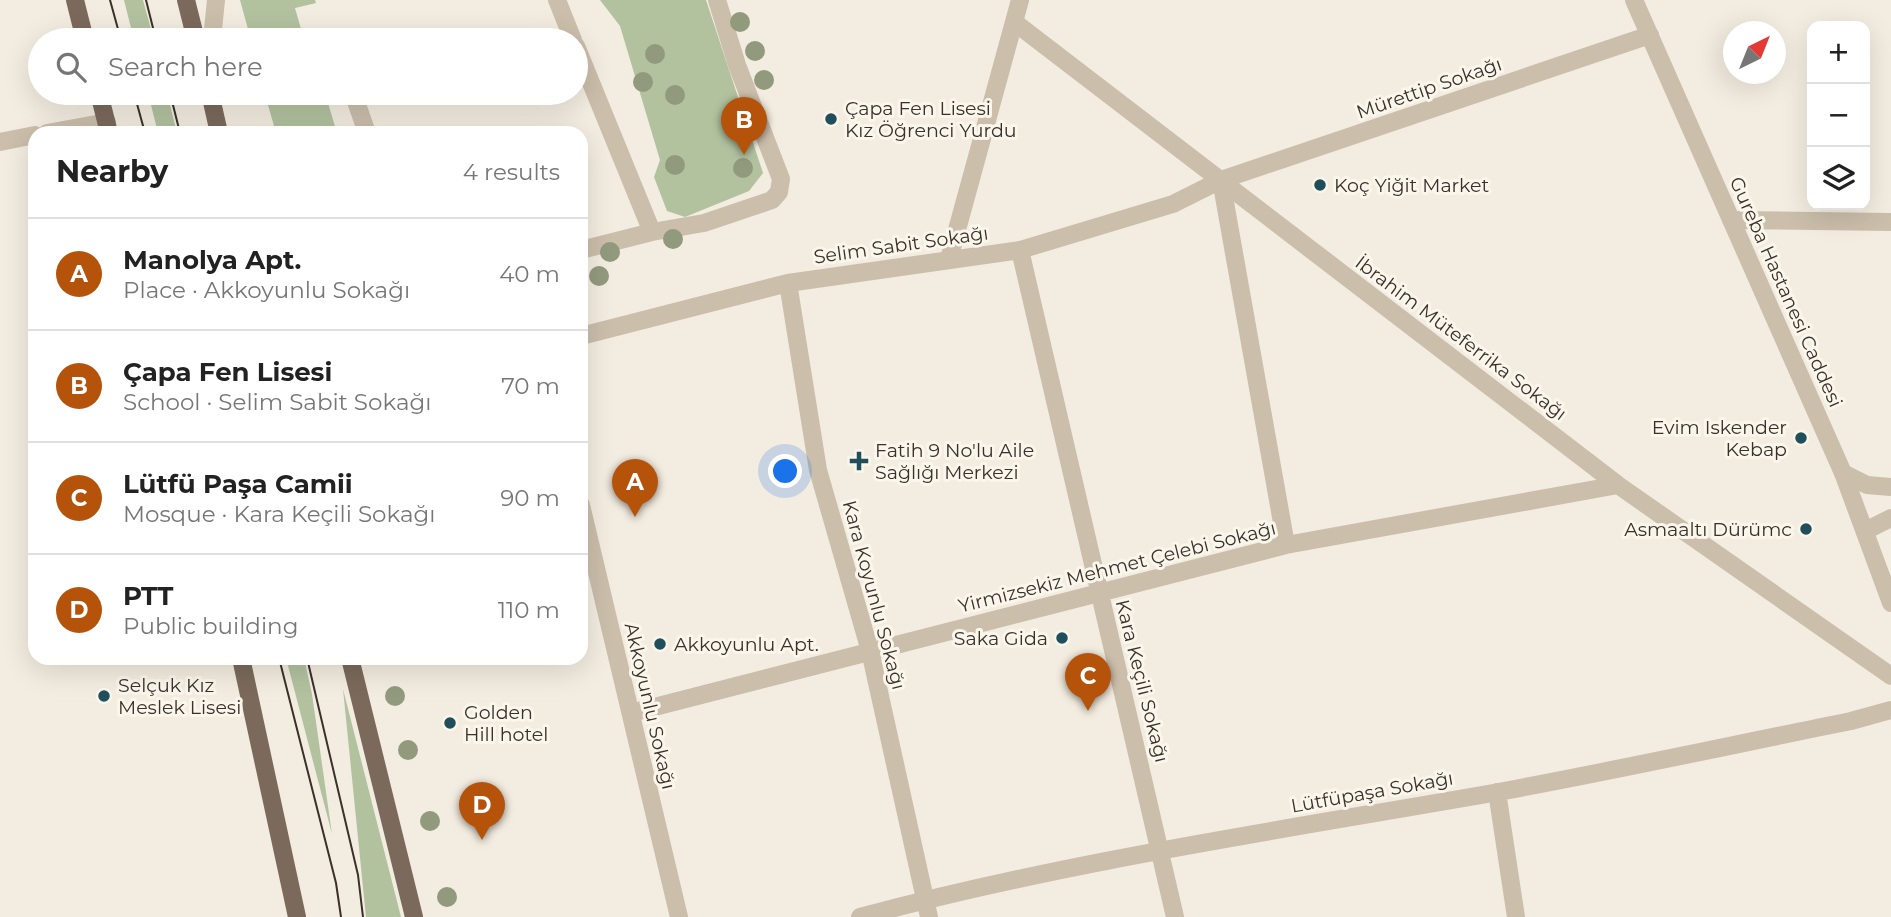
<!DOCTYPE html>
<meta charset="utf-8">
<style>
:root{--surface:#fff;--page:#f2f2f2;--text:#222;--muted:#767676;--line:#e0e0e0;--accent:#b45309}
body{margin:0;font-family:Montserrat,sans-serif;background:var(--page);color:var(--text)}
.controls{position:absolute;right:21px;top:21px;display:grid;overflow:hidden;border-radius:14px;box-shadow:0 7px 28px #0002}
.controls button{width:63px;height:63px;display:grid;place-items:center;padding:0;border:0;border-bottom:2px solid var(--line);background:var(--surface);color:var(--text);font:35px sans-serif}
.compass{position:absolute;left:1723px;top:21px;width:63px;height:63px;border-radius:50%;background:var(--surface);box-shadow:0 7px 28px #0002;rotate:43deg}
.you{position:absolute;left:786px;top:472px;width:24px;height:24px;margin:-18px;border:5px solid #fff;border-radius:50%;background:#1a73e8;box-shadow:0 0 0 10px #1a73e833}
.badge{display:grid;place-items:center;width:46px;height:46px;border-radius:50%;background:var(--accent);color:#fff;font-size:23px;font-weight:700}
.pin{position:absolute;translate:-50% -58px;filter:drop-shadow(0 2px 4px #0008)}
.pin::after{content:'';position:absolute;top:37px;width:24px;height:21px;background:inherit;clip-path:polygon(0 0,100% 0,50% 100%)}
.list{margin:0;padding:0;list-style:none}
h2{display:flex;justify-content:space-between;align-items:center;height:91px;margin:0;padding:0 28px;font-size:30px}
h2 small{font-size:23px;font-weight:400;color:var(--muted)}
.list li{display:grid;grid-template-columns:46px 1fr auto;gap:21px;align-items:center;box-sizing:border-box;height:112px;padding:0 28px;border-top:2px solid var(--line)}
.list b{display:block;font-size:26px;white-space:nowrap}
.list p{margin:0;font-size:23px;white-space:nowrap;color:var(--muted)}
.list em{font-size:23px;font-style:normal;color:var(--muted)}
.icon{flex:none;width:38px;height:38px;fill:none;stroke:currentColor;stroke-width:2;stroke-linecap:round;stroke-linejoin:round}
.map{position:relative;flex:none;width:1891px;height:917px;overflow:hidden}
.search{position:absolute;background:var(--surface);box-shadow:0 7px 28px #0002;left:28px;top:28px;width:560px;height:77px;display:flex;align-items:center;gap:18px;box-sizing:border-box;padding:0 24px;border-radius:38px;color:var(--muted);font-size:26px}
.panel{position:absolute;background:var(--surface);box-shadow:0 7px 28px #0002;left:28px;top:126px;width:560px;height:539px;border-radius:21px}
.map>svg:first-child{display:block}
</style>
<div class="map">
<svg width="1891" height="917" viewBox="0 0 1891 917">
<rect width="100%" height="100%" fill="#f3ece0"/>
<path fill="#b2c29f" d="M 124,0 L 143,0 L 154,40 L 134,40 Z
M 240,0 L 315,0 L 316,3 L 295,8 L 303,36 L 290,40 L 251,40 Z
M 600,0 L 706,0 L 763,173 L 749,191 L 685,217 L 667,211 L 654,177 L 660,160 L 620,26 Z
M 148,93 L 167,93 L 177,133 L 158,133 Z
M 283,93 L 325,93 L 337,133 L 276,133 L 266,98 Z
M 286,658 L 304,658 L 312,694 L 332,834 Z
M 343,689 L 401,917 L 366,917 Z"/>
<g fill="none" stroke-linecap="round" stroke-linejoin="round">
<path stroke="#cbbeab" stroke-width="18" d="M 557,0 L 573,40
M 212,40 L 216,0
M 576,46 L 652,232
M 353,93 L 367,133
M 581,250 L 652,232 L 704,223 L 772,200 L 779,192 L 781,179 L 737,65 L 717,0
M 1843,473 L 1867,485 L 1891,487
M 1865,531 L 1891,518"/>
<path stroke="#cbbeab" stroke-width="18" d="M 1014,22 L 1618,485 L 1891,676
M 47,133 L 107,122
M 0,142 L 35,135
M 1221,180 L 1286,545
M 1731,220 L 1891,222
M 1020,250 L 1175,917
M 949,259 L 1020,0
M 788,283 L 818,470 L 870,651 L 929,917
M 581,336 L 788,283 L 1020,250 L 1173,204 L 1221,180 L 1650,35
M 581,505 L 679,917
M 631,713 L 1286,545 L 1618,485
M 1497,792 L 1516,917
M 860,917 C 1068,861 1282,830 1493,793 C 1613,771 1732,745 1851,721 L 1891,710"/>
<path stroke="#cbbeab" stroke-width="18" d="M 1634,0 L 1843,473 L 1891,603"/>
<path stroke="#7b6a5c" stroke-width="18" d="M 75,0 L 85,40
M 186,0 L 196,40
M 99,93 L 109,133
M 210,93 L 219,133
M 241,658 L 297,917
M 350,658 L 414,917"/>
<path stroke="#39312a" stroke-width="2" d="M 110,0 L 121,40
M 146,0 L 156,40
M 134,93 L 145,133
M 170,93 L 180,133
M 279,658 L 336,883 L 341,917
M 307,658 L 358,875 L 363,917"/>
</g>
<g fill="#929a7e">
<circle cx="740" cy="22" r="10"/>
<circle cx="755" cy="51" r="10"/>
<circle cx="655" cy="54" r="10"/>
<circle cx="764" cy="80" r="10"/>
<circle cx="643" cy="82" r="10"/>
<circle cx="675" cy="95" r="10"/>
<circle cx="675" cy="165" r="10"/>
<circle cx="743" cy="168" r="10"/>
<circle cx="673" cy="239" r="10"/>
<circle cx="610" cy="252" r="10"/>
<circle cx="599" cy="276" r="10"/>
<circle cx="395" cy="696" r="10"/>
<circle cx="408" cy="750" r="10"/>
<circle cx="430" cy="821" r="10"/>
<circle cx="447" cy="897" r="10"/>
</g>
<g fill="#204e5a" stroke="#faf6ec" stroke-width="2.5">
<circle cx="831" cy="119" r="7"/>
<circle cx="1320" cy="185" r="7"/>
<circle cx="1801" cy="438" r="7"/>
<path d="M855.5 450.5h7v7h7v7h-7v7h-7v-7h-7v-7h7z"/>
<circle cx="1806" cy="529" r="7"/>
<circle cx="1062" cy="638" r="7"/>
<circle cx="660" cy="644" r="7"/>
<circle cx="104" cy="696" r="7"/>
<circle cx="450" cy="723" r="7"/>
</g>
<g text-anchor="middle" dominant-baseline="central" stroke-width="6" stroke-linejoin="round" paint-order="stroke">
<g font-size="19" fill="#39312a" stroke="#faf6ec">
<text transform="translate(1429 88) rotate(-19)">Mürettip Sokağı</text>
<text transform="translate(901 245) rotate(-8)">Selim Sabit Sokağı</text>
<text transform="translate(1786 292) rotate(66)">Gureba Hastanesi Caddesi</text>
<text transform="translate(1461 338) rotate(37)">İbrahim Müteferrika Sokağı</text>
<text transform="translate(1117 567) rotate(-14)">Yirmizsekiz Mehmet Çelebi Sokağı</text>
<text transform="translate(874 595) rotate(75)">Kara Koyunlu Sokağı</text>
<text transform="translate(1142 681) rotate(76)">Kara Keçili Sokağı</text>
<text transform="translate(650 706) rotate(77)">Akkoyunlu Sokağı</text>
<text transform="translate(1372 792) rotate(-10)">Lütfüpaşa Sokağı</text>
</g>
<g font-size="19" fill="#39312a" stroke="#faf6ec" text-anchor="start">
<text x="845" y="108">Çapa Fen Lisesi<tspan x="845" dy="22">Kız Öğrenci Yurdu</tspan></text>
<text x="1334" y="185">Koç Yiğit Market</text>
<text x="1787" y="427" text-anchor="end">Evim Iskender<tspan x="1787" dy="22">Kebap</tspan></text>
<text x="875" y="450">Fatih 9 No'lu Aile<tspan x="875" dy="22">Sağlığı Merkezi</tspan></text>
<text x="1792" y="529" text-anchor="end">Asmaaltı Dürümc</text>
<text x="1048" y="638" text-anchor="end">Saka Gida</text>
<text x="674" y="644">Akkoyunlu Apt.</text>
<text x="118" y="685">Selçuk Kız<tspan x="118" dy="22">Meslek Lisesi</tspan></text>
<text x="464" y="712">Golden<tspan x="464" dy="22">Hill hotel</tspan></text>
</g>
</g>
</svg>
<div class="controls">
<button>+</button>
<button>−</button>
<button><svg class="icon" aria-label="layers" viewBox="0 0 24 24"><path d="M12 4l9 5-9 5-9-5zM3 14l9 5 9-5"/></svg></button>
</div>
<svg class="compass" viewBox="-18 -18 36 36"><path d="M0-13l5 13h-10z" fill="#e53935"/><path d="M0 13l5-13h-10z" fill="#767676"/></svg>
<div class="you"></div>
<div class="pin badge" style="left:635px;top:517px">A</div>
<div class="pin badge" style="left:744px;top:155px">B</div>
<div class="pin badge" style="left:1088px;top:711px">C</div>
<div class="pin badge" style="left:482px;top:840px">D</div>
<div class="search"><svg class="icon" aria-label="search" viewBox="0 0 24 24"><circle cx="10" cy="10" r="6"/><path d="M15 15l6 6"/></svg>Search here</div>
<section class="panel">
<h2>Nearby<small>4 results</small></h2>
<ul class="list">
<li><span class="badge">A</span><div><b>Manolya Apt.</b><p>Place · Akkoyunlu Sokağı</p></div><em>40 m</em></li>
<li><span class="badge">B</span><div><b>Çapa Fen Lisesi</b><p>School · Selim Sabit Sokağı</p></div><em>70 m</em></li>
<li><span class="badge">C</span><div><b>Lütfü Paşa Camii</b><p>Mosque · Kara Keçili Sokağı</p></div><em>90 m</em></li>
<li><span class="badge">D</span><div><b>PTT</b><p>Public building</p></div><em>110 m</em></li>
</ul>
</section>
</div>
